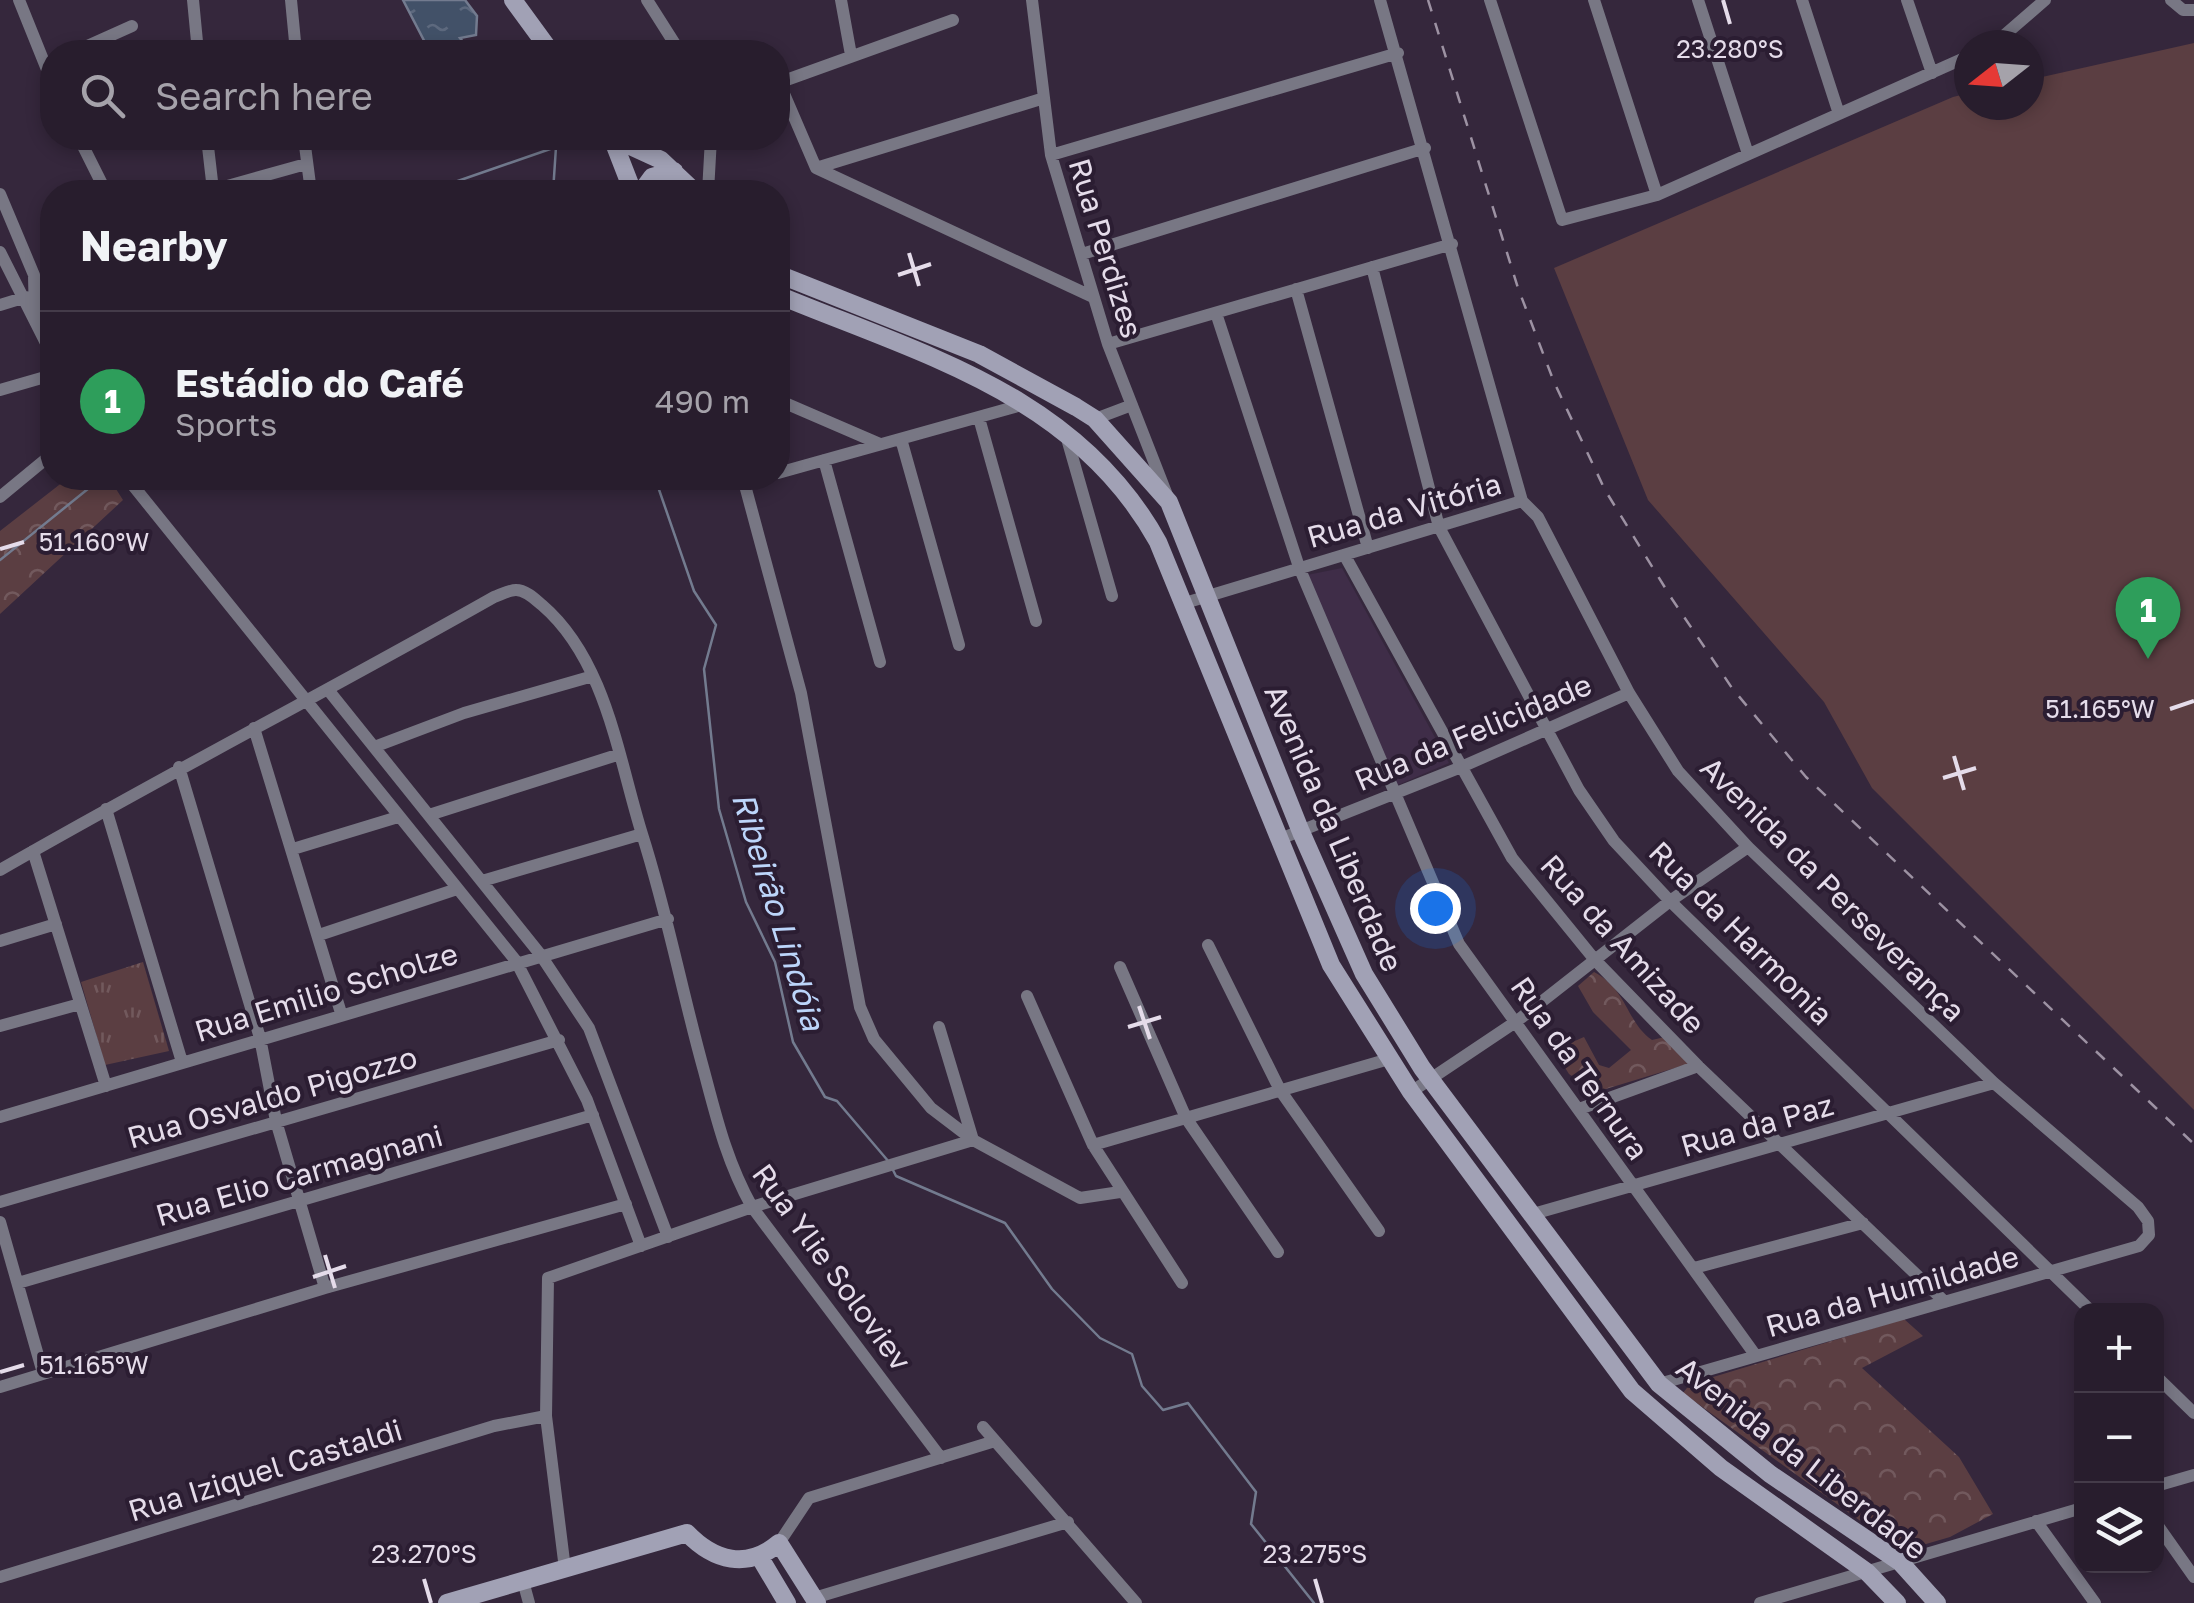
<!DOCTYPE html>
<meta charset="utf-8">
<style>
:root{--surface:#281d2d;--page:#302635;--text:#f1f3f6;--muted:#a5a2aa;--line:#443b49;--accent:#d93025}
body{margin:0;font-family:"Golos Text",sans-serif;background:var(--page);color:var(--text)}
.controls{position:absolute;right:30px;bottom:30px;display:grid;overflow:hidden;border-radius:20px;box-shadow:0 5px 15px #0003}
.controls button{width:90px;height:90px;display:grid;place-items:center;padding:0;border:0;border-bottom:2px solid var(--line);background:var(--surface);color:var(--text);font:50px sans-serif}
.compass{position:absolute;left:1954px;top:30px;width:90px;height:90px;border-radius:50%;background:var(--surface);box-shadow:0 5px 15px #0003;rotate:253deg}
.you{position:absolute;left:1435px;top:908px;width:35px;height:35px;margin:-25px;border:8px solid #fff;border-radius:50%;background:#1a73e8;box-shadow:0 0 0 15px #1a73e833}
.badge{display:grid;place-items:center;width:65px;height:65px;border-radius:50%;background:var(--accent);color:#fff;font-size:32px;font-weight:700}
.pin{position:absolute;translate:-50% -82px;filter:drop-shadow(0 2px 5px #0008)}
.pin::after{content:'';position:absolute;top:52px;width:35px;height:30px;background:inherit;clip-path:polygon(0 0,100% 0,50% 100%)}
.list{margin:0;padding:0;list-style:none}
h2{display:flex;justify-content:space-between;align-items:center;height:130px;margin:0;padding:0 40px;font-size:42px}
h2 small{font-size:32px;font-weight:400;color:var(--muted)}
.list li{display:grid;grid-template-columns:65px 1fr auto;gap:30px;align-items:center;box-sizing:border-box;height:180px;padding:0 40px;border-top:2px solid var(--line)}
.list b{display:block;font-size:38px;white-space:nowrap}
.list p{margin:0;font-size:32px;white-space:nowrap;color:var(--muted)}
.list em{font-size:32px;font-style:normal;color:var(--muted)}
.icon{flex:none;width:55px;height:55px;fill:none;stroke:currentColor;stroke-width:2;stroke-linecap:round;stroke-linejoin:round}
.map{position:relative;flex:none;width:2194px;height:1603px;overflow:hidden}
.search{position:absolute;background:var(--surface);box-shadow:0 5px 15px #0003;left:40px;top:40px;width:750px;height:110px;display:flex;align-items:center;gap:25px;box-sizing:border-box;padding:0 35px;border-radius:40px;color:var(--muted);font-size:38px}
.panel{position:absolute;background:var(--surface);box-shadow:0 5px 15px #0003;left:40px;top:180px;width:750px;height:310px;border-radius:40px}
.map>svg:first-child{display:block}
</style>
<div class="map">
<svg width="2194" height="1603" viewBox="0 0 2194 1603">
<defs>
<pattern id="grass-tufts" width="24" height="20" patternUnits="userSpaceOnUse" patternTransform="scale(2.5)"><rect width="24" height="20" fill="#5b3e42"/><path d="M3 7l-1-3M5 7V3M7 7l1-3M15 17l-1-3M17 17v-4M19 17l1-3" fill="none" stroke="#72595d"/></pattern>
<pattern id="forest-crowns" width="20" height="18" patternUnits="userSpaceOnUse" patternTransform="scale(2.5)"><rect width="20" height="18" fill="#5b3e42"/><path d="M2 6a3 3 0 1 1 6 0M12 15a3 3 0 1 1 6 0" fill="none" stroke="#72595d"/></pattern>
<pattern id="water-ripples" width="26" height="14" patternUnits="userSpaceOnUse" patternTransform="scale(2.5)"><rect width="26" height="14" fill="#425168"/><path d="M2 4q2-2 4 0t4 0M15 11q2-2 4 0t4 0" fill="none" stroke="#5d697e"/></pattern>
</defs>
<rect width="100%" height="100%" fill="#35273c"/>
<path fill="#3f2d48" d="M 1342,568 L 1449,763 L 1393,787 L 1307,575 Z"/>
<path fill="url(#grass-tufts)" d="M 143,962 L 169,1051 L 105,1065 L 81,982 Z"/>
<path fill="url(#forest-crowns)" d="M 68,478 L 109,478 L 123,500 L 0,614 L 0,531 Z
M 1594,972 C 1628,990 1626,1022 1652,1040 L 1665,1037 L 1688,1064 L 1596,1092 L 1569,1074 L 1554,1050 L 1584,1037 L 1599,1065 L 1609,1068 L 1631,1050 L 1593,1012 L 1578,986 Z
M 1904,1319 L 1923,1336 L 1862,1368 L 1959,1457 L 1993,1514 L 1950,1537 L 1902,1551 L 1683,1393 L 1690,1384 Z"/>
<path fill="#5b3e42" d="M 2194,43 L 2194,1110 L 1872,788 L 1824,702 L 1648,500 L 1554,268 L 1953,97 L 1969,93 L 1969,105 L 2029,105 L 2029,80 Z"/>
<path fill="url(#water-ripples)" stroke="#737b8f" stroke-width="2.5" d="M 403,0 L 465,0 L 477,16 L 476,35 L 460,38 L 471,52 L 430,52 Z"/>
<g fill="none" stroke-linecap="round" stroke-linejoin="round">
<path stroke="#737b8f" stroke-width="2.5" d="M 531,138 L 556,147 L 553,192
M 426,192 L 556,147
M 655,478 L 694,591 L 716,625 L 704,669 L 719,809 L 746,902 L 775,962 L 793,1042 L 825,1097 L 837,1101 L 889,1162
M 0,560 L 94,484
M 893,1170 L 896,1176 L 1005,1223 L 1052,1289 L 1100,1338 L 1132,1354 L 1142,1386 L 1163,1410 L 1188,1403 L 1256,1492 L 1251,1524 L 1314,1603"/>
<path stroke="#787784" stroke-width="12" d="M 19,0 L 52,82
M 193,0 L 198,52
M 291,0 L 296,52
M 647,0 L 680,52
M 841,0 L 851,55
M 1032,0 L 1051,155 L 1108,344 L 1167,495
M 1380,0 L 1522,501 L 1538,517 L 1629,693 L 1678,771 L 1748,847 L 1994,1083 L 2138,1207 L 2148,1221 L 2149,1235 L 2139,1246 L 1659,1384
M 1490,0 L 1562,220 L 1657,195 L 1969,56
M 1594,0 L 1657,195
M 1698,0 L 1748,154
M 1802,0 L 1839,114
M 1907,0 L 1932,73
M 2171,0 L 2183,10 L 2194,10
M 1993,45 L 2045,0
M 74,52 L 132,26
M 779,82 L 816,168 L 1093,297
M 778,83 L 953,20
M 79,138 L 106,192
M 207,138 L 213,190
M 304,138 L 311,192
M 1051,155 L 1398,53
M 816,168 L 1041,99
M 206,192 L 306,164
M 708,192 L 711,138
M 0,194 L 34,275 L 35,319
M 0,252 L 52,355
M 1082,254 L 1425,148
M 1372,267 L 1439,527 L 1579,790 L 1614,841 L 1670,901 L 2090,1310
M 1296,289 L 1368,548
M 0,305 L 26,297
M 1216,313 L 1299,567 L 1459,944 L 1756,1356
M 1108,344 L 1452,244
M 0,390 L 52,375
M 778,400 L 880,444
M 979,418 L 1036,621
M 1095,419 L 1132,405
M 1066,435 L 1112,596
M 901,439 L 959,645
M 824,460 L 880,662
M 778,473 L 1025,404
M 127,478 L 516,961 L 587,1100 L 641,1246
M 743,478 L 801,693 L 860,1007 L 874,1039 L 931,1108 L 973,1140 L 1080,1198 L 1120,1192
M 744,483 L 763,478
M 0,497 L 52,454
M 1345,556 L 1512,858 L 1595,960 L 1698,1066 L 1945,1302
M 1185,603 L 1522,501
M 329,691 L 540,954 L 589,1028 L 668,1237
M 254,728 L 341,1013
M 374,747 L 464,713 L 593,676
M 179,767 L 260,1038 L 276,1121 L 325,1288
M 106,809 L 182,1062
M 429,815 L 617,755
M 1280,839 L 1459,768 L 1629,693
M 293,849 L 398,817
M 33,851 L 106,1086
M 0,870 C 163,776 330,690 494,597 C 500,595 509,590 516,590 C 526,590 535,599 542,605 C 606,660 618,757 642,834
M 482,881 L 642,834 C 667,912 682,992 704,1071 C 717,1120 727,1162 752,1207 L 941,1458
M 319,935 L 457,889
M 0,941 L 56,924
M 1208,945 L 1280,1090 L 1379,1231
M 1120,967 L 1186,1118 L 1278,1252
M 1027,996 L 1093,1145 L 1182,1283
M 0,1026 L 80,1004
M 939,1027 L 973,1140
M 1411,1092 L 1517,1021 L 1670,901 L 1748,847
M 1582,1108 L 1698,1066
M 0,1117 L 668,919
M 1093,1145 L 1389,1059
M 0,1202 L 559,1040
M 1533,1214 L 1994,1083
M 0,1222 L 43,1373
M 1694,1268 L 1863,1223
M 18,1283 L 593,1115
M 2156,1376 L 2194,1413
M 0,1387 L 325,1288 L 626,1204
M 983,1427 L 1136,1603
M 2156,1486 L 2194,1475
M 2036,1521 L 2095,1603
M 2156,1523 L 2194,1577
M 779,1543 L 809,1498 L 995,1441
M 565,1569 L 546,1416 L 548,1278 L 752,1207 L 973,1140
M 0,1577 L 494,1426 L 546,1416
M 523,1581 L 529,1603
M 814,1598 L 1068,1522
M 1760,1603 L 2082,1508"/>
<path stroke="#a1a1b5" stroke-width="18" d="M 513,0 L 551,52
M 612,138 L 633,192
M 613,138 L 661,160 L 695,192
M 641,192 L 652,177 L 674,171
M 778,274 L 979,354 L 1076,407 L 1095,419 L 1169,502 L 1301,832 L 1364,974 L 1422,1068 L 1659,1384 L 1770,1474 L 1900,1562 L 1937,1603
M 778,295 C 923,355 1077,395 1158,542 L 1331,965 L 1411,1092 L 1632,1391 L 1721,1468 L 1867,1572 L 1897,1603
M 759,1556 L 787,1603
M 447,1603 L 687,1533 C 714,1561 747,1570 779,1543 L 817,1603"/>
<path stroke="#9d92a3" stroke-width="2.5" stroke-dasharray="12 12" stroke-linecap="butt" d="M 1428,0 L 1518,288 L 1554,382 L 1605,490 L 1672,599 L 1732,688 L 1806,777 L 2194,1144"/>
</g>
<path fill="none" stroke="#e5dcea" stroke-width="4" d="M 1723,0 L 1730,24M 909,253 L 919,286M 898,275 L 931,264M 0,549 L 24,542M 2170,709 L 2194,701M 1954,756 L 1964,790M 1943,778 L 1976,768M 1139,1006 L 1150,1039M 1128,1027 L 1161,1017M 325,1255 L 335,1288M 313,1277 L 346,1266M 0,1372 L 24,1365M 424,1579 L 431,1603M 1315,1579 L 1322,1603"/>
<g text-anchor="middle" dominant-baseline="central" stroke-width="8" stroke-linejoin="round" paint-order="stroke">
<g font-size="30" fill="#e5dcea" stroke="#2b1d32">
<text transform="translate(1106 248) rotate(73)">Rua Perdizes</text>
<text transform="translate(1404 510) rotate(-16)">Rua da Vitória</text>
<text transform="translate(1473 732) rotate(-23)">Rua da Felicidade</text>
<text transform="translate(1334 828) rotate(67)">Avenida da Liberdade</text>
<text transform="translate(1833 889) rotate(45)">Avenida da Perseverança</text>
<text transform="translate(1741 933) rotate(45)">Rua da Harmonia</text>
<text transform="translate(1623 944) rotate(48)">Rua da Amizade</text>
<text transform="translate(326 992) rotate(-17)">Rua Emilio Scholze</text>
<text transform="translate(1580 1068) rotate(55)">Rua da Ternura</text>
<text transform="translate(272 1097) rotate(-16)">Rua Osvaldo Pigozzo</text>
<text transform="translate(1757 1125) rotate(-16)">Rua da Paz</text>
<text transform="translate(299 1175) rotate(-16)">Rua Elio Carmagnani</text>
<text transform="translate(832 1267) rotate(54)">Rua Ylie Soloviev</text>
<text transform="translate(1892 1291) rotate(-16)">Rua da Humildade</text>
<text transform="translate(1802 1458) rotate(38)">Avenida da Liberdade</text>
<text transform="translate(265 1470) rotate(-17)">Rua Iziquel Castaldi</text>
</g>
<g font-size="32" font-style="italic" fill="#bcd5fa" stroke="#2b1d32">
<text transform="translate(779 911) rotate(73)">Ribeirão Lindóia</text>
</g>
</g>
<g font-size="25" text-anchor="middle" fill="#e5dcea" stroke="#2b1d32" stroke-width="8" stroke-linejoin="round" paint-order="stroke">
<text x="1730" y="58">23.280°S</text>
<text x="94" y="551">51.160°W</text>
<text x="2100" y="718">51.165°W</text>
<text x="94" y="1374">51.165°W</text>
<text x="424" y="1563">23.270°S</text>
<text x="1315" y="1563">23.275°S</text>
</g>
</svg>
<div class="controls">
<button>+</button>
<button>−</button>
<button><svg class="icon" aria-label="layers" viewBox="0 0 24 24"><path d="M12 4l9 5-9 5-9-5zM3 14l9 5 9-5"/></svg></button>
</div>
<svg class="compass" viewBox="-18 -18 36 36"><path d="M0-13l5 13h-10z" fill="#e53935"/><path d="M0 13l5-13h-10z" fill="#a5a2aa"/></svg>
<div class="you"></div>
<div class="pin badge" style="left:2148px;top:659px;background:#2e9e5b">1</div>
<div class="search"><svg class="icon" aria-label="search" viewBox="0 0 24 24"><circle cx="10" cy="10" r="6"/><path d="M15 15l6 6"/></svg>Search here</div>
<section class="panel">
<h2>Nearby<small></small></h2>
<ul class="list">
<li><span class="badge" style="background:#2e9e5b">1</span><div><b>Estádio do Café</b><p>Sports</p></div><em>490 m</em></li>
</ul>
</section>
</div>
